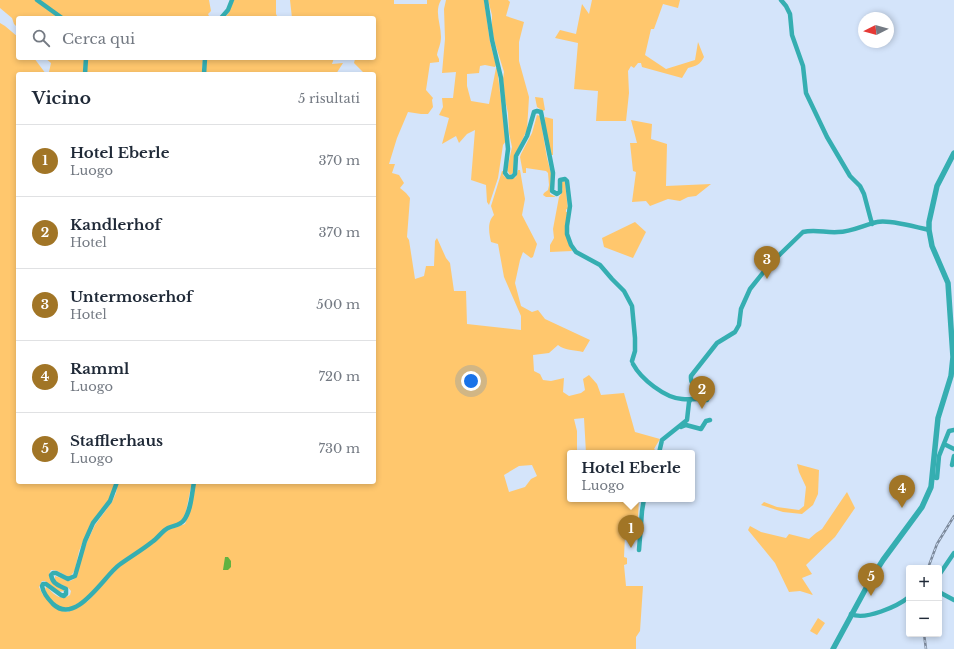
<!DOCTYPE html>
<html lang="it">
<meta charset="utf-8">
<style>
:root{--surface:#fff;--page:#f2f2f3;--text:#1f2937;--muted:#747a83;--line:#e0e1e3;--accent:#a17526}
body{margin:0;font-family:"Libre Baskerville",serif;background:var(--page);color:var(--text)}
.controls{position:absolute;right:12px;bottom:12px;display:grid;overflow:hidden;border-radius:4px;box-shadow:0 2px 6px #0003}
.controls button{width:36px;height:36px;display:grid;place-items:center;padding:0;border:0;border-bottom:1px solid var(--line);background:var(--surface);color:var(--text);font:20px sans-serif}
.compass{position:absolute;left:858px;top:12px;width:36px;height:36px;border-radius:50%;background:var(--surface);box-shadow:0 2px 6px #0003;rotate:264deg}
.you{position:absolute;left:471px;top:381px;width:14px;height:14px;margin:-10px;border:3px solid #fff;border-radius:50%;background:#1a73e8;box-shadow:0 0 0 6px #1a73e833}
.badge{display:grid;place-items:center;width:26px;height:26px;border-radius:50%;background:var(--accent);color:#fff;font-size:13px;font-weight:700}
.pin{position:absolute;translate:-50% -33px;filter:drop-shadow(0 1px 2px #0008)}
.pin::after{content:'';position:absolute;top:21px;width:14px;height:12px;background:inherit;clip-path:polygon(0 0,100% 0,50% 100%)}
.popup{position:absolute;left:567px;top:450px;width:128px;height:52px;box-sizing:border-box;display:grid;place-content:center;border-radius:4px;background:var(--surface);filter:drop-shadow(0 1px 3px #0005);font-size:13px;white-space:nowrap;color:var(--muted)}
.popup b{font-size:15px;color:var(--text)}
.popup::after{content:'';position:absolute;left:50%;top:100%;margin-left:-8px;border:8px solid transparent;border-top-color:var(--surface)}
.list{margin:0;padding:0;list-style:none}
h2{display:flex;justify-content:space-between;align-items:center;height:52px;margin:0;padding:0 16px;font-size:17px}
h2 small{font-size:13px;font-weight:400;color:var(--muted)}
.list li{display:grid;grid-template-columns:26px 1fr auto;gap:12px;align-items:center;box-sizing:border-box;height:72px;padding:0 16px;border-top:1px solid var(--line)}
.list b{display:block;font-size:15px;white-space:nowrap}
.list p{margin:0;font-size:13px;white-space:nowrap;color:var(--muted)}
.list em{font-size:13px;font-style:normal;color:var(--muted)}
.icon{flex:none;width:22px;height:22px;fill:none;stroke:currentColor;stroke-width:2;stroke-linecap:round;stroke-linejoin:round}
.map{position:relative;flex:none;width:954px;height:649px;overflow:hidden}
.search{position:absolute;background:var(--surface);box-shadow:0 2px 6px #0003;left:16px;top:16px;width:360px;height:44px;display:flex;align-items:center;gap:10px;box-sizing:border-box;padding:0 14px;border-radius:4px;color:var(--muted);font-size:15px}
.panel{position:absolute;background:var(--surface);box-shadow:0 2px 6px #0003;left:16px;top:72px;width:360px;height:412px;border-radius:4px}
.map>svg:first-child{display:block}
</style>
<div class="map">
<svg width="954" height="649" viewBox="0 0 954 649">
<rect width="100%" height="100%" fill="#d4e4fa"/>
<path fill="#ffc76d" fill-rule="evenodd" d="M 0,0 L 209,0 L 211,11 L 208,14 L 210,18 L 18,18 L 18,28 L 14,24 L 12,18 L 0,8 Z
M 234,0 L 276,0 L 276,14 L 278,18 L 223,18 L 228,14 Z
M 290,0 L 394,0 L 394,4 L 427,4 L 427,0 L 441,0 C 434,12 441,24 441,37 C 441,44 438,49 437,55 L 439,59 L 439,62 L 430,63 L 426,90 L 433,98 L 432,100 L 433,107 L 428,114 L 421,114 L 408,112 L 397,138 L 389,164 L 395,164 L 392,173 L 399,175 L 404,183 L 400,188 L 406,193 L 410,198 L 407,237 L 409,240 L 415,279 L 424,276 L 426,266 L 434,266 L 435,241 L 437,238 L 446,258 L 450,263 L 454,291 L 466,291 L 467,324 L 521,330 L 521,316 L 504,277 L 498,244 L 491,242 C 489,233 487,222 494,215 L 491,206 L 502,171 L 503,171 L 503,175 C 507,180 511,180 516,177 L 518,170 L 520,170 L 525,199 L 522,215 L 537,244 L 533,257 L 531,258 L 523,252 L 520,260 L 515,283 L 521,306 L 532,312 L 538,310 L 545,319 L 590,340 L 583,352 C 574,350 564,350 558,345 L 549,353 L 533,355 L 534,371 L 540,374 L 543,380 L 551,381 L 564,378 L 563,392 L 569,396 L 581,393 L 585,390 L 583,379 L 589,375 L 597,384 L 601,395 L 624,393 L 635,432 L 660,439 L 654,449 L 658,452 L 657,453 L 586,453 L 584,418 L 574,419 L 577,431 L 577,453 L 570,453 L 570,499 L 639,499 L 637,536 L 625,536 L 624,557 L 627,558 L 627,564 L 624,565 L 626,586 L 643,586 L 640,631 L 636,637 L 636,649 L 0,649 L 0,23 L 5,26 L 18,37 L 18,58 L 34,58 L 46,74 L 18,74 L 18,482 L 115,482 L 109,500 L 91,523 L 79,551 L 75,570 L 70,577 C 63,575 57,569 51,570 C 45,580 57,585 64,590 L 64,591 L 58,592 L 45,581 L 42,581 L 39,587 L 43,595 L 63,611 L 68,612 L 88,601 L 119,567 L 168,530 L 185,524 L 190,509 L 195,482 L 374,482 L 374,74 L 365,74 L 354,63 L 355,59 L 354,58 L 374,58 L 374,18 L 292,18 ZM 532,465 L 537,476 L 531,479 L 525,487 L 509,492 L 504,475 L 519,466 Z
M 446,0 L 484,0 L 490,42 L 496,65 L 495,67 L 485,65 L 480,66 L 479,73 L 467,74 L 467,86 L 471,101 L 489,104 L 496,68 L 497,68 L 506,141 L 503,145 L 498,178 L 489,205 L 487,202 L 486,185 L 471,180 L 475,130 L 467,134 L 459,143 L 456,136 L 442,144 L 449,118 L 439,115 L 443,107 L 442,98 L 453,98 L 456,72 L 442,73 L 445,39 L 444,9 Z
M 488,0 L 508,0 L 510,2 L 506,16 L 524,22 L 519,42 L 519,61 L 529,97 L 527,130 L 514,157 L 513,173 L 510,175 L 507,170 L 512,147 L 509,133 L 508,113 L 505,100 L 503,79 L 504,72 L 495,43 L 492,29 L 492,15 Z
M 592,0 L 680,0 L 678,8 L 663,4 L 654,29 L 651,29 L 645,55 L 666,69 L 695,60 L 698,42 L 704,57 C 700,65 696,66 688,68 L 682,78 L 642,67 L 641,63 L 638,63 L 634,68 L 631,66 L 628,71 L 629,93 L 626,121 L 596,121 L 598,91 L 574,89 L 578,43 L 555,38 L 560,30 L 576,34 L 582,4 L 589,14 Z
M 45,58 L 203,58 L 202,74 L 50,74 L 49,72 L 51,63 Z
M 207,58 L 334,58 L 332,64 L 343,63 L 336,74 L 205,74 Z
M 535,97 L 543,98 L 545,110 L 543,111 L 537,107 Z
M 537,115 L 540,116 L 547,158 L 551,173 L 550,194 L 556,197 L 546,197 L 543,195 L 544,193 L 548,190 L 549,185 L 548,173 L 546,171 L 526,168 L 526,173 L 523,173 L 520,157 L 521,154 L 532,133 Z
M 545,117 L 553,119 L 553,155 L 551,155 L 544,121 Z
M 631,120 L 652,124 L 651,139 L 667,144 L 666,186 L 711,184 L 696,196 L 688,197 L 680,201 L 668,199 L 650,206 L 646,201 L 632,202 L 636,172 L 633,171 L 630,143 L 637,143 Z
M 563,181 L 565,182 L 568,210 L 566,209 L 566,212 L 568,212 C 564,226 565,238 572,251 L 550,252 L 550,245 L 554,238 L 553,229 L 559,197 C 563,192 563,189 561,184 Z
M 635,222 L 646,232 L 633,258 L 604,247 L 602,238 Z
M 797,464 L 819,470 L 818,494 L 813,505 L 802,514 L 783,512 L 761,505 L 764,502 L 777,507 L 799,510 L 804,506 L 806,487 L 799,472 Z
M 118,482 L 192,482 L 185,516 L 181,522 L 117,564 L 84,600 C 79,602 74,606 69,608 C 58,611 47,598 45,589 L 46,587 L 48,588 C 54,595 61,601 70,595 L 71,591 C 67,585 60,585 55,581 L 55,576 L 70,581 L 74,579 L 87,542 L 95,525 L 112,502 L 116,493 Z
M 847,492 L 855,508 L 835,537 L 806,565 L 812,574 L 802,578 L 813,595 L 800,591 L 789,592 L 775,563 L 748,530 L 750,526 L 761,532 L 786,538 L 789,534 L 809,539 L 816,533 L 822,529 Z
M 818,618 L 825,623 L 817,635 L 810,631 Z"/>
<path fill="#61b241" d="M 225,557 L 228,557 L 231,561 L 231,567 L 228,570 L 223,570 Z"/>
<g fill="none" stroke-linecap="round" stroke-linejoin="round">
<path stroke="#35aeb1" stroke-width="4.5" d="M 37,0 L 62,18
M 486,0 L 492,40 L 501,78 L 508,149 L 505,173 L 508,177 L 512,177 L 515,174 L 516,156 L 527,136 L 534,112 L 537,111 L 541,112 L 553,173 L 552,191 L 557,194 L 560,192 L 560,180 L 565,179 L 567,181 L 570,206 L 567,226 L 567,234 L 571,245 L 576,252 L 600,265 L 612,279 L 624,291 L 632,306 L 635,338 L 635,351 L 632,361
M 781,0 L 786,6 L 790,14 L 792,35 L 803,66 L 806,93 L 827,137 L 850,176 L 860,186 L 864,194 L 872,224
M 221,18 L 228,10 L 232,0
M 85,74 L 86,58
M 204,74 L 205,58
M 633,364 C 641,379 665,398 682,399 C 691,400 698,398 707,400 L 709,389 L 707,386 C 698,386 690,387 691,376 L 717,343 L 735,332 L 739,325 L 741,309 L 750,289 L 770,264 L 803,232 C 815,229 826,233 838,232 C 851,232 864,225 877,222 C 888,219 917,227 929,230
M 681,427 L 686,425 L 701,429 L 706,421 L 710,420
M 944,444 L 954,449
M 659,453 L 662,440 L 687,420 L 689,402 L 691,399
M 952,465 L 954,456
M 933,477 L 937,478 L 939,456 L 949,431 L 954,430
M 117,482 L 110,501 L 93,523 L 85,541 L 75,576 L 68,579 L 56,573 L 53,573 L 51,575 C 53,585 59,585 66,589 L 66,594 L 64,596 L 61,595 L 46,584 L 43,584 L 42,586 C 43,592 48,599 53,604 C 76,626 104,576 119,565 C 130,557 142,550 152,542 C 158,538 162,531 168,528 C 174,525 180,526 184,520 C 191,511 192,493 194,482
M 639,550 L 642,511 L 644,499
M 939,575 L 954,553
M 939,592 L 954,600
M 851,614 C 865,621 898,606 909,597"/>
<path stroke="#35aeb1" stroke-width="5.5" d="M 833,649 L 871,579 L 883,560 L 922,507 L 931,487 L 938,418 L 951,376 L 953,357 L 948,283 L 932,246 L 929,230 L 929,222 L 937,186 L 954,153"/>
<defs>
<path id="rail" d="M 928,568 L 937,544 L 954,516
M 924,634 L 926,649"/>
</defs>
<use href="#rail" stroke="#7c899b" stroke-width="2.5"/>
<use href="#rail" stroke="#d4e4fa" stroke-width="1" stroke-dasharray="3" stroke-linecap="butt"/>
</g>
</svg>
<div class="controls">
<button>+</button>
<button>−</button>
</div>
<svg class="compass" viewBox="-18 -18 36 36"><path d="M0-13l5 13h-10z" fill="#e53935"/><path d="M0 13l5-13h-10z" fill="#747a83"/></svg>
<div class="you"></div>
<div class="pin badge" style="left:631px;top:548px">1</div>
<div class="popup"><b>Hotel Eberle</b>Luogo</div>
<div class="pin badge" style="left:702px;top:409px">2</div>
<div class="pin badge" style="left:767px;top:279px">3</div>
<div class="pin badge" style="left:902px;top:508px">4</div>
<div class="pin badge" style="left:871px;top:596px">5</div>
<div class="search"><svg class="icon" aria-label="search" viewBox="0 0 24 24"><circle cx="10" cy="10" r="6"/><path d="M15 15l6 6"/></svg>Cerca qui</div>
<section class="panel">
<h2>Vicino<small>5 risultati</small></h2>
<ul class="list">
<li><span class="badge">1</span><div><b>Hotel Eberle</b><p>Luogo</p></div><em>370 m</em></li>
<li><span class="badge">2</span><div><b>Kandlerhof</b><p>Hotel</p></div><em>370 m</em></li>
<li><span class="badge">3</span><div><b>Untermoserhof</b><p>Hotel</p></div><em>500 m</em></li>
<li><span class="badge">4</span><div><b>Ramml</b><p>Luogo</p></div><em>720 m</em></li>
<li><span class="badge">5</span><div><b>Stafflerhaus</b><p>Luogo</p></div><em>730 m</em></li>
</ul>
</section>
</div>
